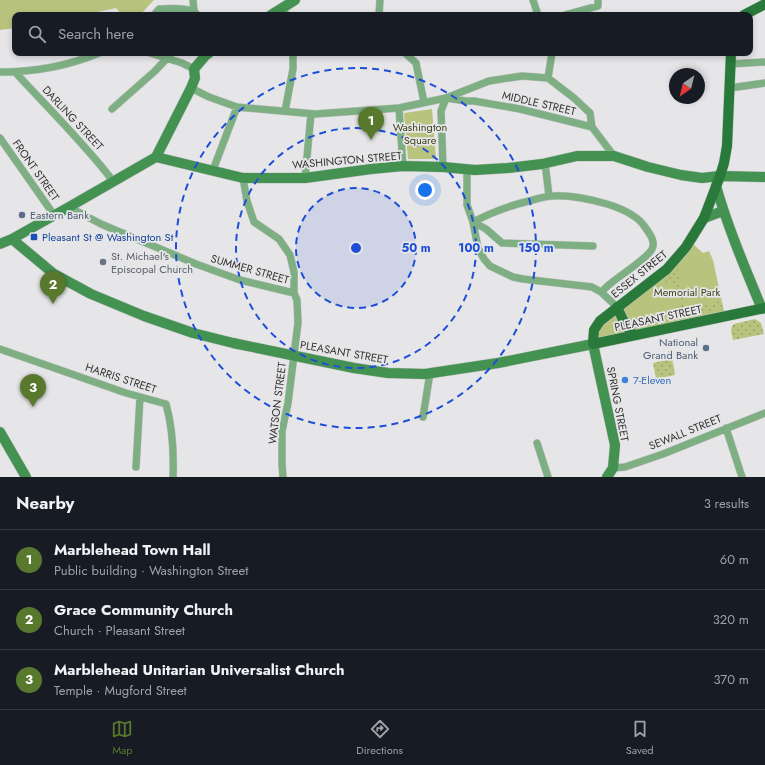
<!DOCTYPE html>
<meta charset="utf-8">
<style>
:root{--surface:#171b24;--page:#242831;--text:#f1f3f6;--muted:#9ea1a6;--line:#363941;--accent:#58782e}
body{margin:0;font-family:Jost,sans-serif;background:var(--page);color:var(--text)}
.compass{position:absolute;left:669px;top:68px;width:36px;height:36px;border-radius:50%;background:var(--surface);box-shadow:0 2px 6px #0003;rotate:215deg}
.you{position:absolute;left:425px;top:190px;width:14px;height:14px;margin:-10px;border:3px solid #fff;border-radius:50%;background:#1a73e8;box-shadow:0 0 0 6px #1a73e833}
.badge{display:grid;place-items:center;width:26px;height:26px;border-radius:50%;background:var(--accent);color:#fff;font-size:13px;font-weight:700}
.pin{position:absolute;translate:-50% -33px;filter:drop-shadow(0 1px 2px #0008)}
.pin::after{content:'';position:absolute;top:21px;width:14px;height:12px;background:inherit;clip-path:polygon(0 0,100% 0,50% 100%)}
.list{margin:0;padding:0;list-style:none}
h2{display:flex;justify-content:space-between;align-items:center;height:52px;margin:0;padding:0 16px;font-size:17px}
h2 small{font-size:13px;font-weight:400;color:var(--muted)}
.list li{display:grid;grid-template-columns:26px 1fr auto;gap:12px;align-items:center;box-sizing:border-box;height:60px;padding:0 16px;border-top:1px solid var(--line)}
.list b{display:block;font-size:15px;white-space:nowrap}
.list p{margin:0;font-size:13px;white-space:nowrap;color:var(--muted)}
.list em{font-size:13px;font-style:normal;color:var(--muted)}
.icon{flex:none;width:22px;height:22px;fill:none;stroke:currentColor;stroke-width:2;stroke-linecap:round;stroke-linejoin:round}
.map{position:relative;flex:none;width:765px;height:477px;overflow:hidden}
.search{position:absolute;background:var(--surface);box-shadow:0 2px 6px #0003;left:12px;right:12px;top:12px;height:44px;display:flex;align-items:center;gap:10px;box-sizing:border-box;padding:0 14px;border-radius:8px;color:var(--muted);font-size:15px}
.sheet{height:232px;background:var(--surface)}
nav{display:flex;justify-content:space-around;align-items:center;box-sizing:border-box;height:56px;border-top:1px solid var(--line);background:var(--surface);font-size:11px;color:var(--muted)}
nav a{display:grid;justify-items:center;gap:2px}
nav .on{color:var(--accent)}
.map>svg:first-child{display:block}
</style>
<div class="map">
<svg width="765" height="477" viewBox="0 0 765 477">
<defs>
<pattern id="garden-dots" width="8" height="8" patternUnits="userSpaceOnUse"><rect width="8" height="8" fill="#b8c47e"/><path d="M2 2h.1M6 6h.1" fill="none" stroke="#96a068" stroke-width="1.8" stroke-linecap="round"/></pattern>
</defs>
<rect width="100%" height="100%" fill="#e6e6e8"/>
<path fill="#b8c47e" d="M 0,0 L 154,0 L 140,15 L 122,15 L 116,8 L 84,15 L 15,15 L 15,28 L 0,30 Z
M 432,109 L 436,159 L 408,159 L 404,113 Z
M 690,241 L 703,253 L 709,251 L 713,260 L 725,316 L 593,344 L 594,330 L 650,282 Z"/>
<path fill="url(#garden-dots)" d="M 678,269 L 688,315 L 681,316 C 679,303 680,286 665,282 Z
M 721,301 L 723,308 L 690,315 L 688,308 Z
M 755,319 L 761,323 L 764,334 L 733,340 C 732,334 729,328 734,324 Z
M 668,351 L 671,351 L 675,375 L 656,379 L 653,363 L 670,359 Z"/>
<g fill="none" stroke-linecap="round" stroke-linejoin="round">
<defs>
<path id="street" d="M 193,0 L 194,11
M 533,0 L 538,15
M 281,8 L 287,15
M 154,15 L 159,9 C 171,8 183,8 194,11 L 197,15
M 379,15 L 380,0
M 565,15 L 598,6 L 598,0
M 150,53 L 182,63 L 194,69
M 405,53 L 416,63 L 424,102
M 730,64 L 765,62
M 0,72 C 34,72 68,66 99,53
M 15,72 C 48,108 83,142 113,181
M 548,78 L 552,53
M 191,88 L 209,97 L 237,107 L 315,114 L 399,108 L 446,98 L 489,81 L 522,76 L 548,78 L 574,98 L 590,113 L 592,127
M 730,88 L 765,83
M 399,108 L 403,166
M 112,109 L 155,71 L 172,53
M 285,111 L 293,69 L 293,53
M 0,138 L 54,215
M 545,163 L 549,196
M 443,167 L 441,111 L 446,98 L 466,101 L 474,101 L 520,109 L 592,127 L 614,156
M 467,169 L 467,205 L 473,222 L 478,248 L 484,259 L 490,266 L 513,277 L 523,279 L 592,287 L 601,292 L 617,307
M 213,170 L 237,107
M 243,178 L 247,201 L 254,222 L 279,239 L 290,255 L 294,272 L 294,293 L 297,300 L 298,323 L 288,403 L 282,431 L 282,464 L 283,477
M 305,178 L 311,114
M 69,207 L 101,224 L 196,264 L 240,280 L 294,293
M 473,222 C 492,212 508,206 529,201 C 537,199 545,196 553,196 C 571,195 589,199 607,204 C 620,208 637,215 645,227 C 649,233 656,241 652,249 C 647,259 619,276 610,284 C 607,286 604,290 601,292
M 473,222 L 486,229 L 502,243 L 593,246
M 0,349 L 126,393 L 166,404 C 173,429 174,451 173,477
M 423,417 L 430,373
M 726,428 L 742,477
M 537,443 L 548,477
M 136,467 L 140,397
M 613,468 L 625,467 L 663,454 L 765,413"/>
<path id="secondary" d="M 271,15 L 295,0
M 156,157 L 191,88 L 195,78 L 194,69 L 206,55 L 209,53
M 716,186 C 728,228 745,268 762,309
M 704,218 L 723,211
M 12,239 L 54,274 L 91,294 L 144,316 L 193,333 L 233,343 L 354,368 L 388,373 L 425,374 L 498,363 L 593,344 L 615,445 L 613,468 L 607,477
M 0,244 L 12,239 L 69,207 L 156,157 L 243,178 L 305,178 L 371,169 L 403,166 L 443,167 L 475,170 L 508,168 L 542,164 L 577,156 L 614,156 L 648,167 L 681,175 L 702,178 L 720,176 L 765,177
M 0,432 L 26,477"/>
<path id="primary" d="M 744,15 L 765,4
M 731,53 L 727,146 L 724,163 L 720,176 L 704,218 L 686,247 L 667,269 L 600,321 L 594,330 L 593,344 L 765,308
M 617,307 L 624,322 L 633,335"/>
</defs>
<use href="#street" stroke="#c2c2c4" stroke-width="8"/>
<use href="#secondary" stroke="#c2c2c4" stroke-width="11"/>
<use href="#primary" stroke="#c2c2c4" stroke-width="11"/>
<use href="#street" stroke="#7daf83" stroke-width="7"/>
<use href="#secondary" stroke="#439252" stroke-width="10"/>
<use href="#primary" stroke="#28793a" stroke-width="10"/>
</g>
<circle cx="356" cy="248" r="60" fill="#1d4ed8" fill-opacity=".12"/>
<g fill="none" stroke="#1d4ed8" stroke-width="2" stroke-dasharray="7 5">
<circle cx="356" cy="248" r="60"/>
<circle cx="356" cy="248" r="120"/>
<circle cx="356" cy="248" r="180"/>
</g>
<g fill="#5c6f8a" stroke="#e6e6e8" stroke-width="1.5">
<circle cx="22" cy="215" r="4"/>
<circle cx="706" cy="348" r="4"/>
</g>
<rect fill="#1a4fb4" stroke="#e6e6e8" stroke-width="1.5" x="30" y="233" width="8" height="8" rx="2"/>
<circle fill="#6b7280" stroke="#e6e6e8" stroke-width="1.5" cx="103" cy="262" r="4"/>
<circle fill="#3f7fe0" stroke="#e6e6e8" stroke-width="1.5" cx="625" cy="380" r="4"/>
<g text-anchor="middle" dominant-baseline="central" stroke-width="3.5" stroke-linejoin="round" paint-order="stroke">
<g font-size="11" fill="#333" stroke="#e6e6e8">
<text transform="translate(539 103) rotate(13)">MIDDLE STREET</text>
<text transform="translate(73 118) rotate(47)">DARLING STREET</text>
<text transform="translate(347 160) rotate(-5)">WASHINGTON STREET</text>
<text transform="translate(36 170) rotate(55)">FRONT STREET</text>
<text transform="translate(250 269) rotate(16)">SUMMER STREET</text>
<text transform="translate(639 274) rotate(-39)">ESSEX STREET</text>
<text transform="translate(658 318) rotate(-12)">PLEASANT STREET</text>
<text transform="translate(344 352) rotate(10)">PLEASANT STREET</text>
<text transform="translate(121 378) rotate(18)">HARRIS STREET</text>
<text transform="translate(277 403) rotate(-83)">WATSON STREET</text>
<text transform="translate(618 404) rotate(79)">SPRING STREET</text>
<text transform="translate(685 432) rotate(-22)">SEWALL STREET</text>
</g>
<g font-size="11" fill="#3d431b" stroke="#e6e6e8">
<text x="420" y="127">Washington<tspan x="420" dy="13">Square</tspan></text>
<text x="687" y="292">Memorial Park</text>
</g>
<g font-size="11" fill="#4e5e75" stroke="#e6e6e8" text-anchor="start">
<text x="30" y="215">Eastern Bank</text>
<text x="698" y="342" text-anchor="end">National<tspan x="698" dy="13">Grand Bank</tspan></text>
</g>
<g font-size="11" fill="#164399" stroke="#e6e6e8" text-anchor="start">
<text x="42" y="237">Pleasant St @ Washington St</text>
</g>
<g font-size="11" fill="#5b616d" stroke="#e6e6e8" text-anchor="start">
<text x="111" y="256">St. Michael's<tspan x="111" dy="13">Episcopal Church</tspan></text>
</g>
<g font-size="11" fill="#366cbe" stroke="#e6e6e8" text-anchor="start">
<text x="633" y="380">7-Eleven</text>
</g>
</g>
<circle cx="356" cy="248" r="6" fill="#1d4ed8" stroke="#e6e6e8" stroke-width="2"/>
<g font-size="12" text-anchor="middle" font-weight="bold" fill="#1d4ed8" stroke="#e6e6e8" stroke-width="3.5" stroke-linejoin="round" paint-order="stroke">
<text x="416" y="252">50 m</text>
<text x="476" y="252">100 m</text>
<text x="536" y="252">150 m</text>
</g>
</svg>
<svg class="compass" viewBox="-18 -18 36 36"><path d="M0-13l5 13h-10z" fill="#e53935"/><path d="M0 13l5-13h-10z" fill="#9ea1a6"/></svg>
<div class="you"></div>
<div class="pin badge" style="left:371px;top:140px">1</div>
<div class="pin badge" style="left:53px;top:304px">2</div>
<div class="pin badge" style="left:33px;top:407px">3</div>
<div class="search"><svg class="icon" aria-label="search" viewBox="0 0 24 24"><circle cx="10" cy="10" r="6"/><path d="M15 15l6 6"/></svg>Search here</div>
</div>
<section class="sheet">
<h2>Nearby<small>3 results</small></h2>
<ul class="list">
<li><span class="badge">1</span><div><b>Marblehead Town Hall</b><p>Public building · Washington Street</p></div><em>60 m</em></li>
<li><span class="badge">2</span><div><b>Grace Community Church</b><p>Church · Pleasant Street</p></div><em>320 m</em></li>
<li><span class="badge">3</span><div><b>Marblehead Unitarian Universalist Church</b><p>Temple · Mugford Street</p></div><em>370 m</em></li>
</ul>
</section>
<nav>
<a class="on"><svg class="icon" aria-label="map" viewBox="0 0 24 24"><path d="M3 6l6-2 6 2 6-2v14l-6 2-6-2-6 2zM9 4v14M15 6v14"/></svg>Map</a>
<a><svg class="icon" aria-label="directions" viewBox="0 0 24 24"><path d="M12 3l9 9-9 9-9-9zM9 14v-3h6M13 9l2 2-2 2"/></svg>Directions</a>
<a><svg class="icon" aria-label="saved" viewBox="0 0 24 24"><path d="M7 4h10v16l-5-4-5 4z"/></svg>Saved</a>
</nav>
